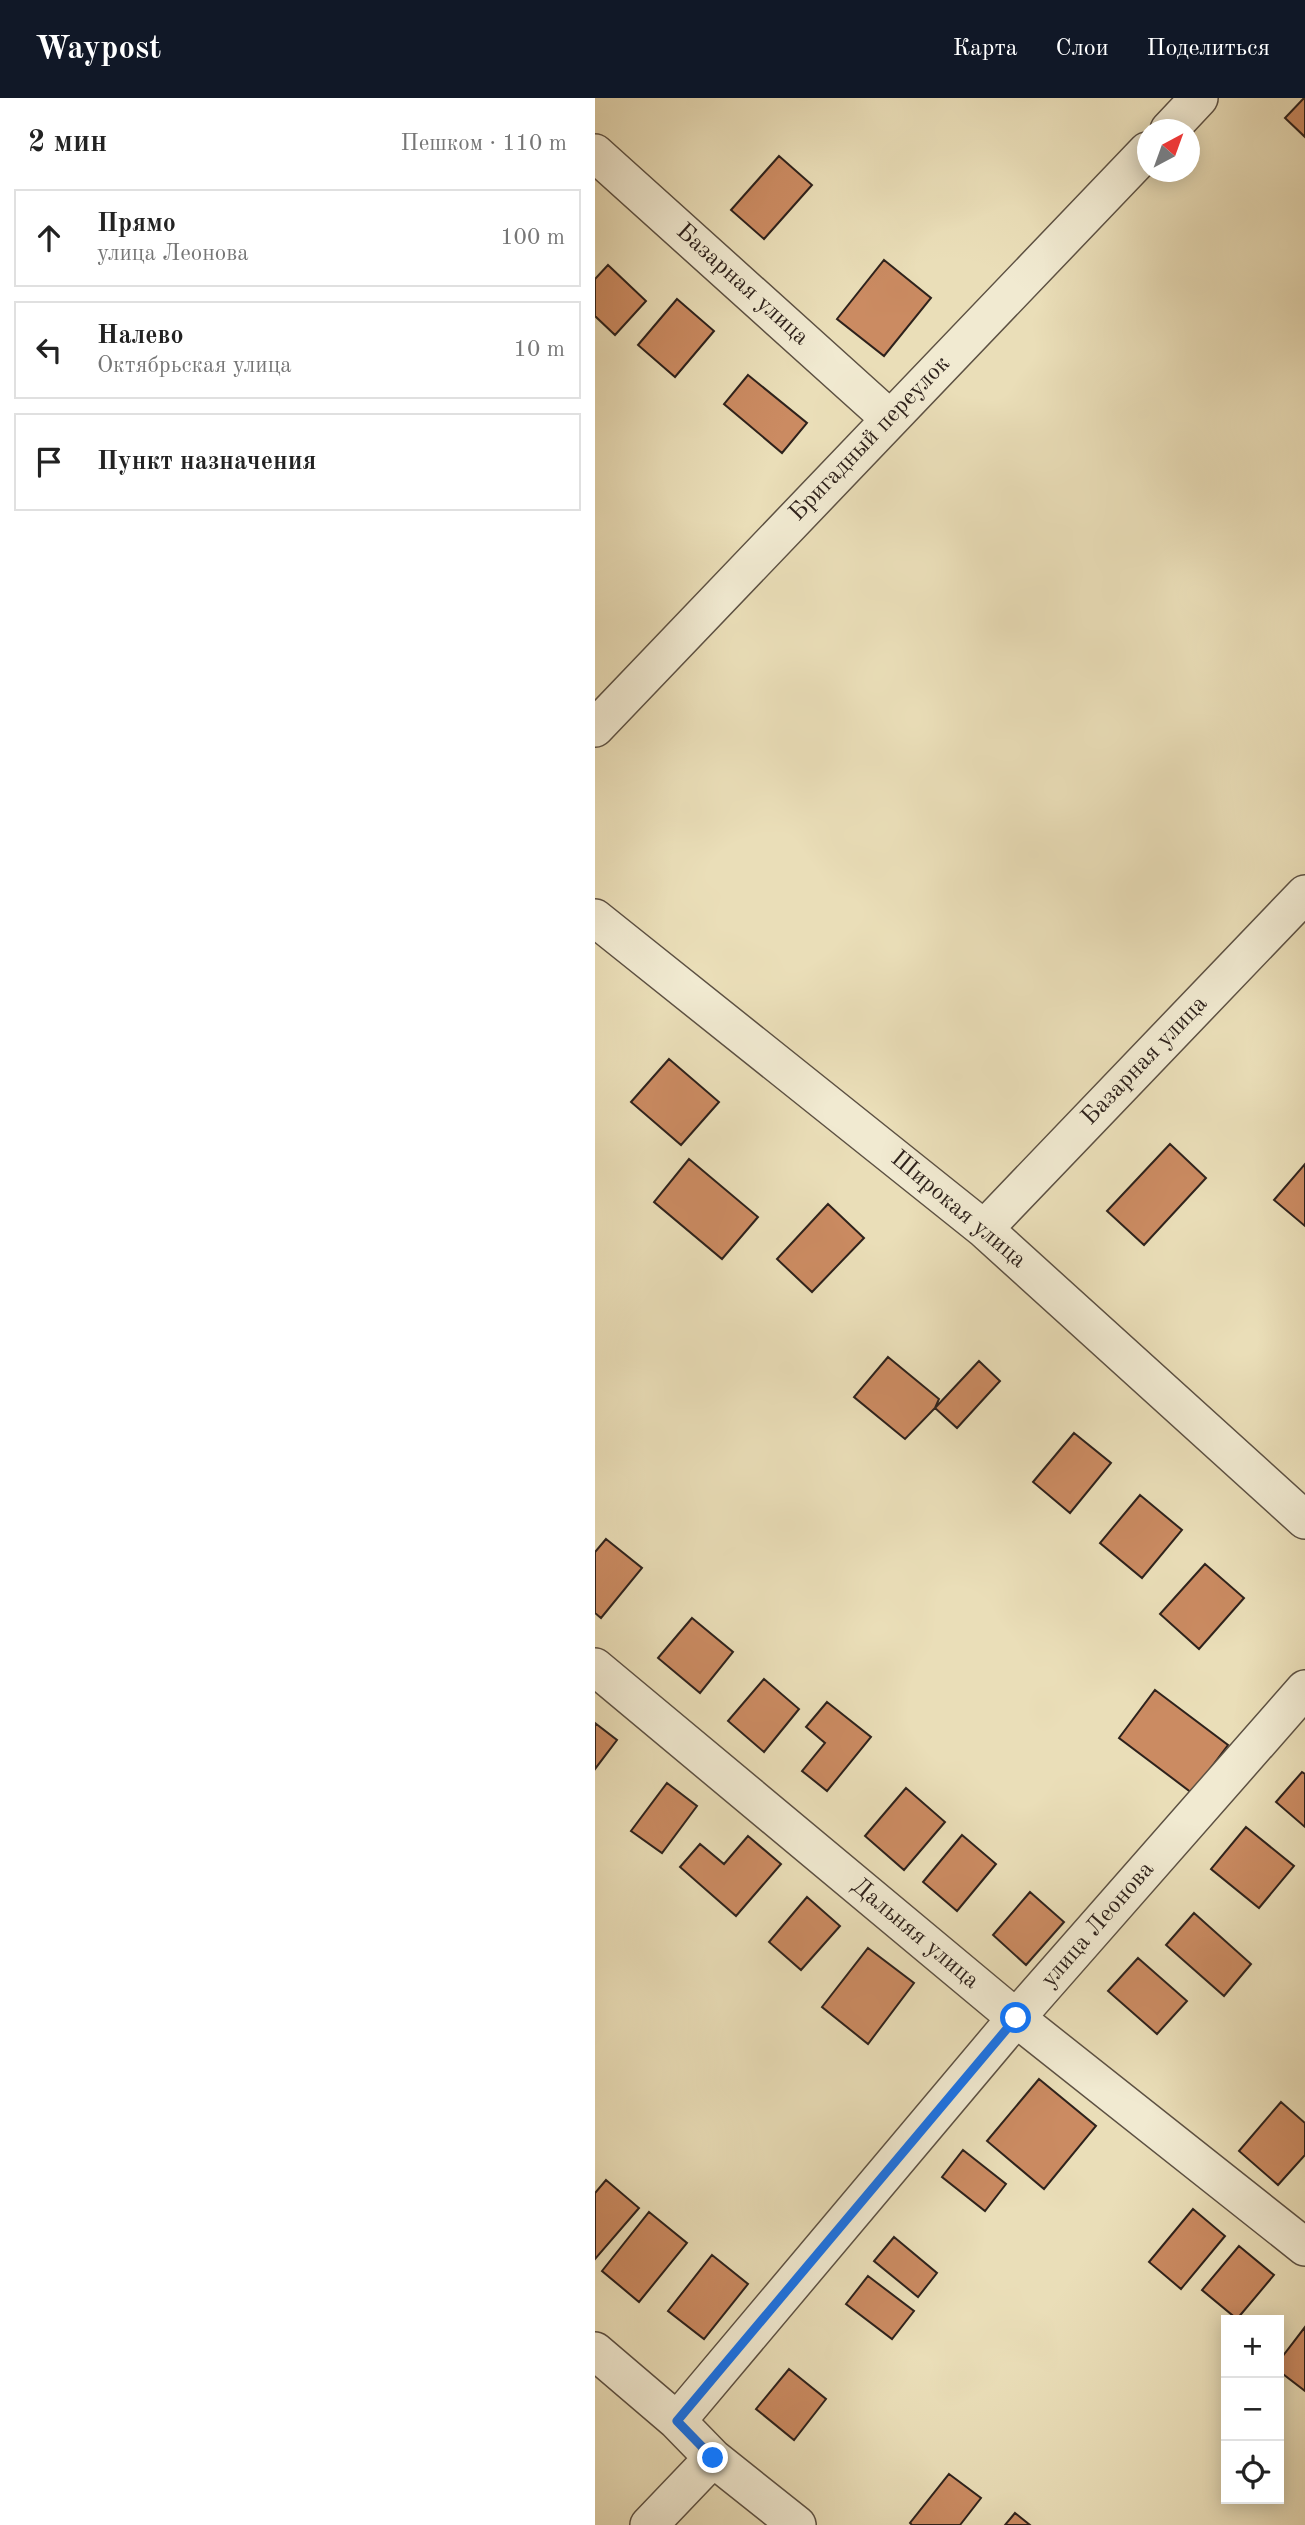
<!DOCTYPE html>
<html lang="ru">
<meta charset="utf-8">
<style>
:root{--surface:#fff;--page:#f6f6f6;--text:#222;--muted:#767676;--line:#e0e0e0;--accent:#111827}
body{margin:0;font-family:"Old Standard TT",serif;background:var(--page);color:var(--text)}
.controls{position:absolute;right:21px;bottom:21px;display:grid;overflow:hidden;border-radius:0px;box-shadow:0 4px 18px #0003}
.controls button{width:63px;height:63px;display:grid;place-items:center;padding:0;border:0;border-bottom:2px solid var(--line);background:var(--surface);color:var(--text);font:35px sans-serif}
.compass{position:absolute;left:542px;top:21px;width:63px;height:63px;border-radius:50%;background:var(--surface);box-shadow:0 4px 18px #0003;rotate:41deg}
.stop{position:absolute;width:21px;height:21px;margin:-16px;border:5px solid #1a73e8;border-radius:50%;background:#fff}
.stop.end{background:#1a73e8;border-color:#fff;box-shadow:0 2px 7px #0008}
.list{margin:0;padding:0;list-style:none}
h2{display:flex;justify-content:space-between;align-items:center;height:91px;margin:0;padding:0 28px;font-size:30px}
h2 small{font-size:23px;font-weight:400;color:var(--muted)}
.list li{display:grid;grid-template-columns:46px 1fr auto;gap:21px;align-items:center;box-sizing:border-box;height:98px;margin:0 14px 14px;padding:0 14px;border:2px solid var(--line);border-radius:0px}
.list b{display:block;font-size:26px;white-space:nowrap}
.list p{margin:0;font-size:23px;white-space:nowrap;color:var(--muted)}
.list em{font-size:23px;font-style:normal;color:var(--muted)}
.icon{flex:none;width:38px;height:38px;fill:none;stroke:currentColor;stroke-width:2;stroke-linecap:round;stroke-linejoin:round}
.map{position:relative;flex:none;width:710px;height:2427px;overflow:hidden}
header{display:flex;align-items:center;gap:42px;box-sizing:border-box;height:98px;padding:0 35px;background:var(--accent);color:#fff}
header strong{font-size:33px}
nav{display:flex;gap:38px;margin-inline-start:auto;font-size:24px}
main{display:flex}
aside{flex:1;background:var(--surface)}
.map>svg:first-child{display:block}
</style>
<header>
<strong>Waypost</strong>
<nav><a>Карта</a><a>Слои</a><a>Поделиться</a></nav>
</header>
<main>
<aside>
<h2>2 мин<small>Пешком · 110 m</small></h2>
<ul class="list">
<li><svg class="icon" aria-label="ahead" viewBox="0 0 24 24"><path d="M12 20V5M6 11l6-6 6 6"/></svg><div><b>Прямо</b><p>улица Леонова</p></div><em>100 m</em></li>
<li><svg class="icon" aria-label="left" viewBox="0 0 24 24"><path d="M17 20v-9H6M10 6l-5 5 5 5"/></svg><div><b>Налево</b><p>Октябрьская улица</p></div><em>10 m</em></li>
<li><svg class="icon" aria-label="arrive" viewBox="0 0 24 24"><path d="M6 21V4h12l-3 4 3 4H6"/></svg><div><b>Пункт назначения</b></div></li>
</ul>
</aside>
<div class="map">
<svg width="710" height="2427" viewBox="0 0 710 2427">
<rect width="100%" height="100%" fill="#eadeb8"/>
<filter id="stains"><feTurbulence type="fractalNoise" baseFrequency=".00286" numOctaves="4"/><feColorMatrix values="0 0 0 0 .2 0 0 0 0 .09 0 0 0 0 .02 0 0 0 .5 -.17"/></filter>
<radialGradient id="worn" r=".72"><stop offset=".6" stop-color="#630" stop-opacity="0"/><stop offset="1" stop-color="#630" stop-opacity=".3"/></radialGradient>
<path fill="#cb8b62" stroke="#2e221c" stroke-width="2" d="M 709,0 L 710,0 L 710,39 L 690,20 Z
M 184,58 L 217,87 L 169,141 L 136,112 Z
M 289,162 L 336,200 L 289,258 L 242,221 Z
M 13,167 L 51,203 L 20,237 L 0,218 L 0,181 Z
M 82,201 L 119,233 L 80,279 L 43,247 Z
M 153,277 L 212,325 L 187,355 L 129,306 Z
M 74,961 L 124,1004 L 86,1047 L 36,1004 Z
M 575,1046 L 611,1080 L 549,1147 L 512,1113 Z
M 94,1061 L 163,1119 L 127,1161 L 59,1104 Z
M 710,1066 L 710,1128 L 679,1102 Z
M 233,1106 L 269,1140 L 217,1194 L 182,1161 Z
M 293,1259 L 344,1301 L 340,1310 L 310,1341 L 259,1299 Z
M 384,1263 L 405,1283 L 362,1330 L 340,1310 Z
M 479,1335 L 516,1365 L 475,1415 L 438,1384 Z
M 545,1397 L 587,1432 L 547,1480 L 505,1445 Z
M 11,1441 L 47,1470 L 6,1520 L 0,1515 L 0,1454 Z
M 610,1466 L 649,1500 L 604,1551 L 565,1516 Z
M 97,1520 L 138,1554 L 105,1595 L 63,1560 Z
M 169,1581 L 204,1611 L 169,1654 L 133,1623 Z
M 560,1592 L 633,1647 L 597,1695 L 524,1640 Z
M 232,1604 L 276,1639 L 232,1693 L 207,1673 L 230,1645 L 211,1629 Z
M 0,1625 L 22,1642 L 0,1671 Z
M 707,1674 L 710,1676 L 710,1729 L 681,1704 Z
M 72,1685 L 102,1708 L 67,1755 L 36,1733 Z
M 311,1690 L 350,1724 L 309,1772 L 270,1738 Z
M 651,1729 L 699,1768 L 664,1810 L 616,1771 Z
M 367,1737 L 401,1766 L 362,1813 L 328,1784 Z
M 153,1738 L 186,1766 L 141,1818 L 85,1769 L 105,1746 L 129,1766 Z
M 435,1794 L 469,1824 L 431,1867 L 398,1837 Z
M 212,1799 L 245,1828 L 206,1872 L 174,1844 Z
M 599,1815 L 656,1866 L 629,1898 L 571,1847 Z
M 273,1850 L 319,1885 L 273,1946 L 227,1909 Z
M 543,1860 L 592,1903 L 562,1936 L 513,1893 Z
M 444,1981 L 501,2028 L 449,2091 L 392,2043 Z
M 686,2004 L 710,2025 L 710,2057 L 683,2087 L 644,2053 Z
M 368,2052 L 411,2086 L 390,2113 L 347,2079 Z
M 11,2082 L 44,2110 L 0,2161 L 0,2095 Z
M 598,2111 L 630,2138 L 586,2191 L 554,2164 Z
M 54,2114 L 92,2145 L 44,2204 L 7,2173 Z
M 299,2139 L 342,2175 L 323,2199 L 279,2163 Z
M 644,2148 L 679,2177 L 642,2221 L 607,2192 Z
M 117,2157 L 153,2186 L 109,2241 L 73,2213 Z
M 273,2178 L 319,2213 L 297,2241 L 251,2206 Z
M 710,2229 L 710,2293 L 684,2273 L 684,2263 Z
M 194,2271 L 231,2301 L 199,2342 L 161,2311 Z
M 354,2376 L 386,2400 L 365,2427 L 317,2427 L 315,2425 Z
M 420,2415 L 435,2427 L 410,2427 Z"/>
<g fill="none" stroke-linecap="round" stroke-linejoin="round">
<defs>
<path id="minor" d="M 574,32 L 604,0
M 0,55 L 294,320
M 0,630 L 552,53
M 0,820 L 389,1131 L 710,1422
M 389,1131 L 710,796
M 0,1569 L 421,1920 L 710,2149
M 0,2253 L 82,2323 L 118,2360 L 202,2427
M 82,2323 L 421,1920 L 710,1591
M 54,2427 L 118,2360"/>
</defs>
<use href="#minor" stroke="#5d5143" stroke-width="40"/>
<use href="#minor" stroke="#f1ead1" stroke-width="37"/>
</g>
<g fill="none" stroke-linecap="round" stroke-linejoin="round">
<path stroke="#1a73e8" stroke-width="9" d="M 118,2360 L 82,2323 L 421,1920"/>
</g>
<g text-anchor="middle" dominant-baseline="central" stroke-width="6" stroke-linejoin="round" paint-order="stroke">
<g font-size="24" fill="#2e221c" stroke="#f1ead1">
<text transform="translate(147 187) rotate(42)">Базарная улица</text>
<text transform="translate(275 341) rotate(-46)">Бригадный переулок</text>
<text transform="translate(550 963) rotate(-46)">Базарная улица</text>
<text transform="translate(363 1112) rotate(40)">Широкая улица</text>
<text transform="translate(503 1827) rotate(-49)">улица Леонова</text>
<text transform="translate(320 1836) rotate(40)">Дальняя улица</text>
</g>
</g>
<rect width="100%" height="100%" filter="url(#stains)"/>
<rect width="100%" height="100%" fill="url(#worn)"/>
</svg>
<div class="controls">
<button>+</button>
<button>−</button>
<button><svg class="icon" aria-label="locate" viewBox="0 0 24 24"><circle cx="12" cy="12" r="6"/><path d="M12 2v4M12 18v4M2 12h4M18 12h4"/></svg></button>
</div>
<svg class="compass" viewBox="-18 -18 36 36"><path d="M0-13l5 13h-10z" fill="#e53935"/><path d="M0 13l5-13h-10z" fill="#767676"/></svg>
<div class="stop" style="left:421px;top:1920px"></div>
<div class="stop end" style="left:118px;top:2360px"></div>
</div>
</main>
